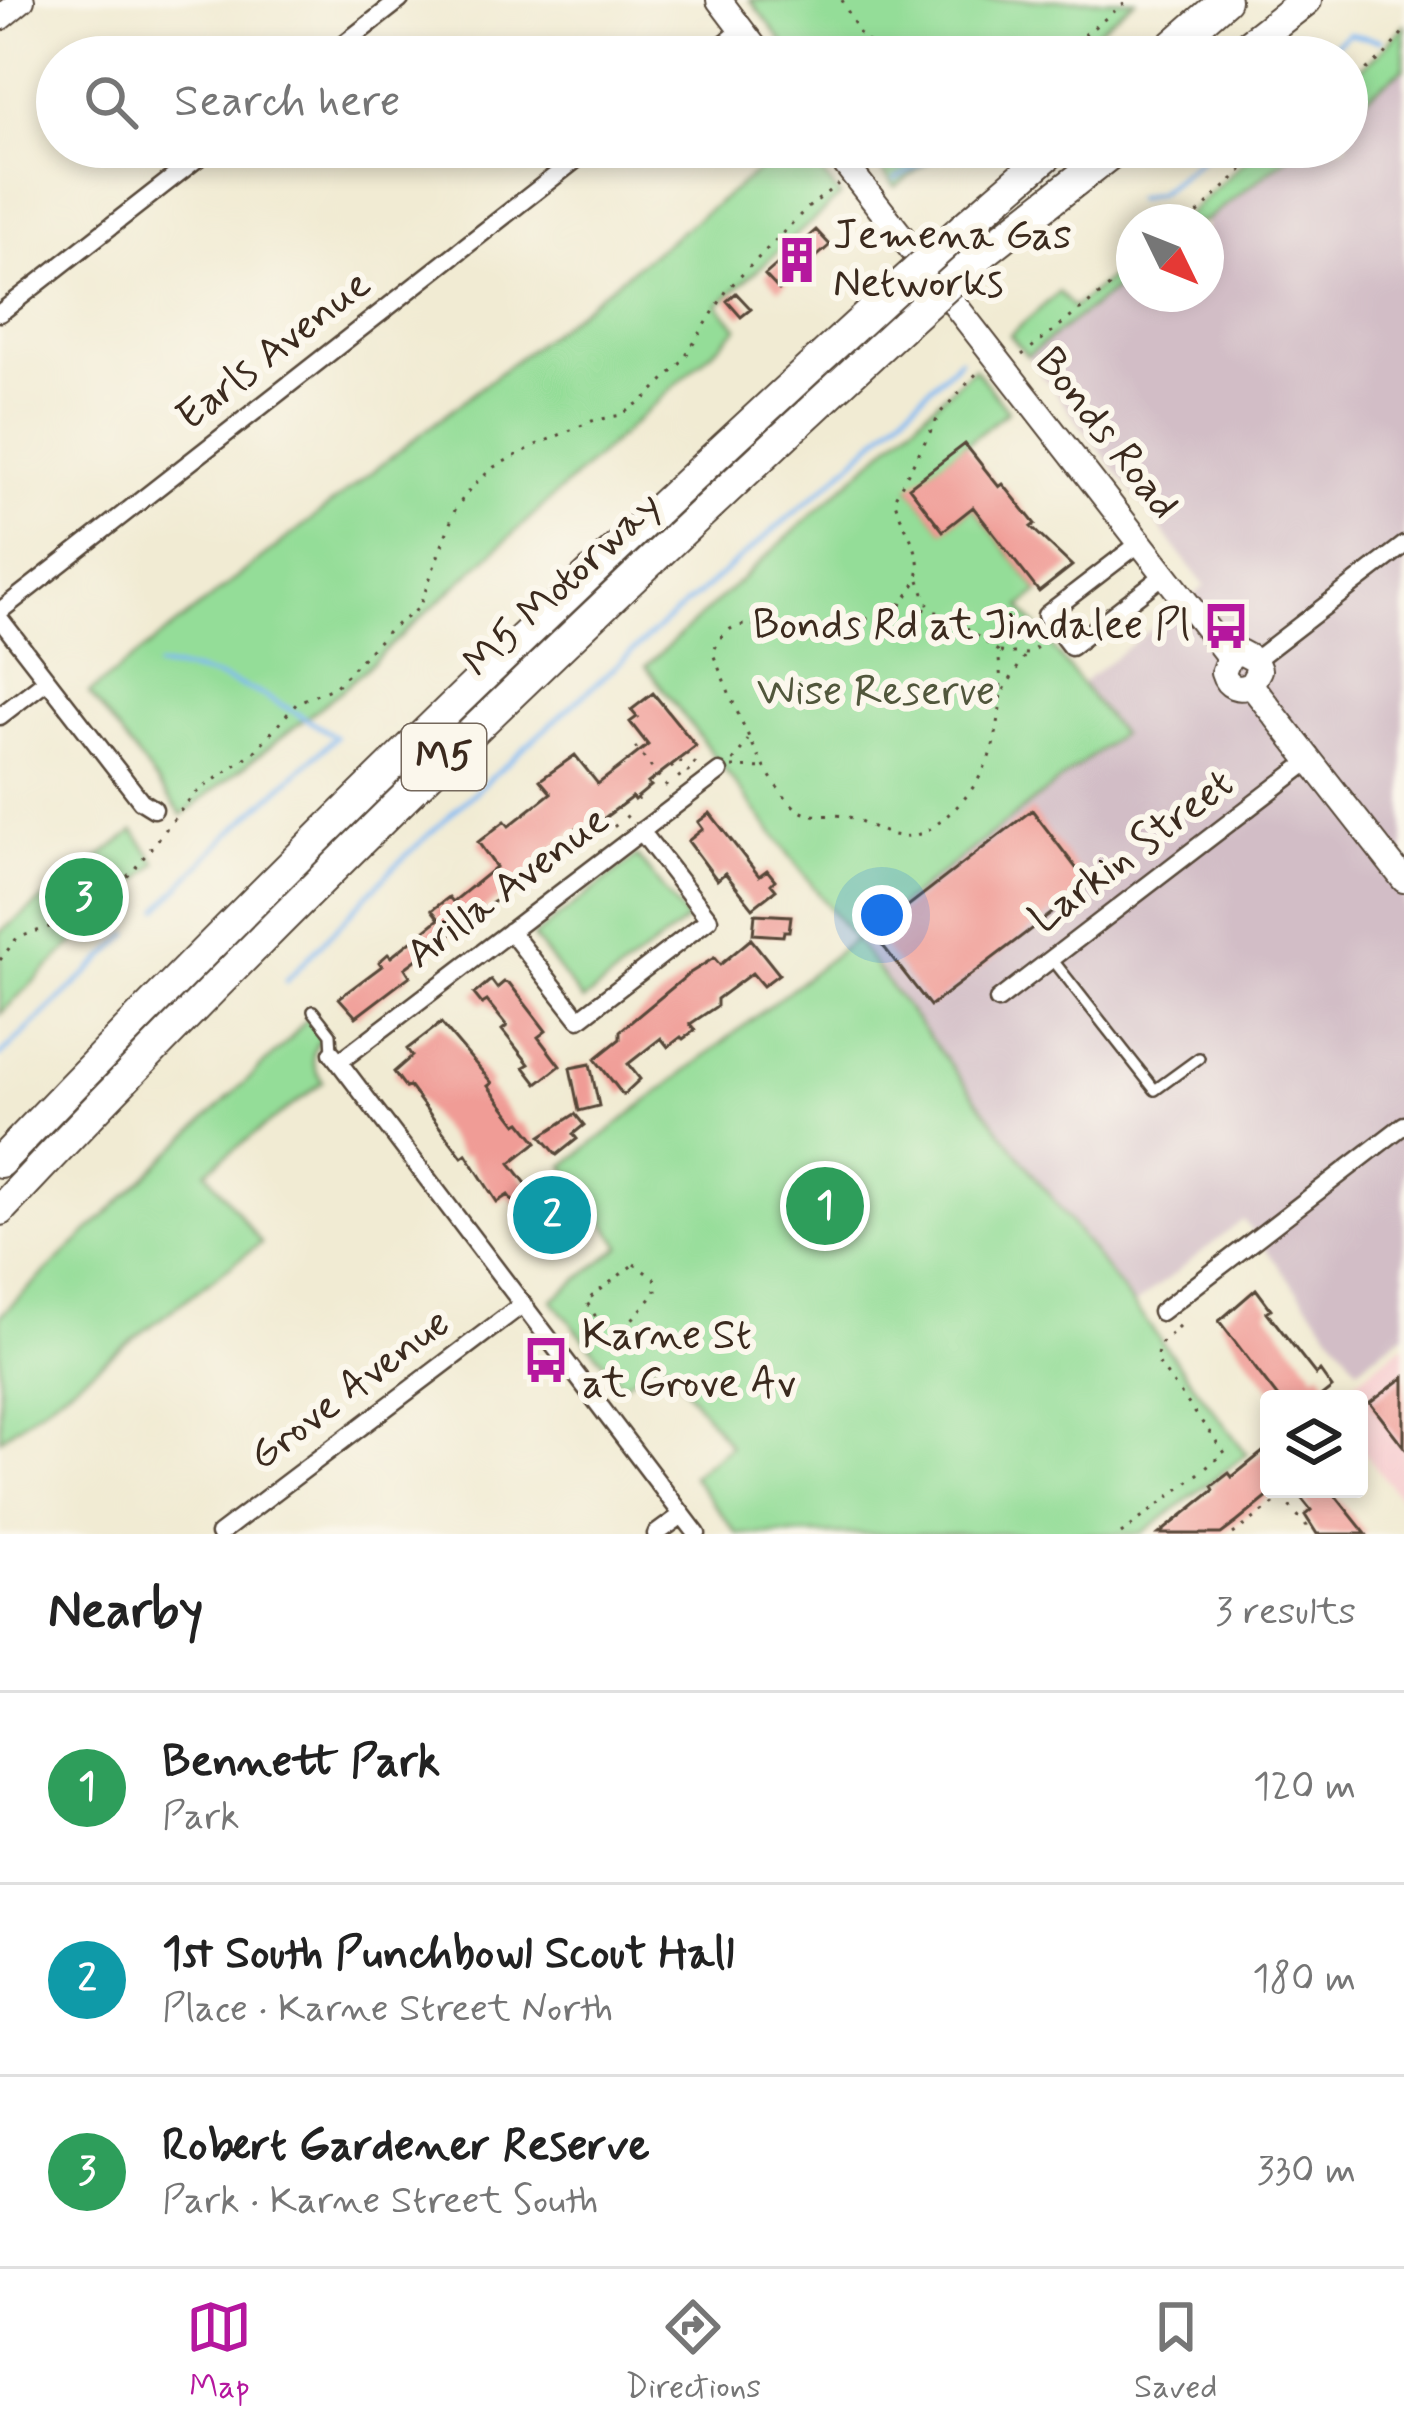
<!DOCTYPE html>
<meta charset="utf-8">
<style>
:root{--surface:#fff;--page:#f6f6f6;--text:#222;--muted:#767676;--line:#e0e0e0;--accent:#b5179e}
body{margin:0;font-family:Mynerve,sans-serif;background:var(--page);color:var(--text)}
.controls{position:absolute;right:36px;bottom:36px;display:grid;overflow:hidden;border-radius:12px;box-shadow:0 6px 18px #0003}
.controls button{width:108px;height:108px;display:grid;place-items:center;padding:0;border:0;border-bottom:3px solid var(--line);background:var(--surface);color:var(--text);font:60px sans-serif}
.compass{position:absolute;left:1116px;top:204px;width:108px;height:108px;border-radius:50%;background:var(--surface);box-shadow:0 6px 18px #0003;rotate:133deg}
.you{position:absolute;left:882px;top:915px;width:42px;height:42px;margin:-30px;border:9px solid #fff;border-radius:50%;background:#1a73e8;box-shadow:0 0 0 18px #1a73e833}
.badge{display:grid;place-items:center;width:78px;height:78px;border-radius:50%;background:var(--accent);color:#fff;font-size:39px;font-weight:700}
.pin{position:absolute;translate:-50% -50%;border:6px solid #fff;box-shadow:0 3px 12px #0006}
.list{margin:0;padding:0;list-style:none}
h2{display:flex;justify-content:space-between;align-items:center;height:156px;margin:0;padding:0 48px;font-size:51px}
h2 small{font-size:39px;font-weight:400;color:var(--muted)}
.list li{display:grid;grid-template-columns:78px 1fr auto;gap:36px;align-items:center;box-sizing:border-box;height:192px;padding:0 48px;border-top:3px solid var(--line)}
.list b{display:block;font-size:45px;white-space:nowrap}
.list p{margin:0;font-size:39px;white-space:nowrap;color:var(--muted)}
.list em{font-size:39px;font-style:normal;color:var(--muted)}
.icon{flex:none;width:66px;height:66px;fill:none;stroke:currentColor;stroke-width:2;stroke-linecap:round;stroke-linejoin:round}
.map{position:relative;flex:none;width:1404px;height:1534px;overflow:hidden}
.search{position:absolute;background:var(--surface);box-shadow:0 6px 18px #0003;left:36px;right:36px;top:36px;height:132px;display:flex;align-items:center;gap:30px;box-sizing:border-box;padding:0 42px;border-radius:66px;color:var(--muted);font-size:45px}
.sheet{height:732px;background:var(--surface)}
nav{display:flex;justify-content:space-around;align-items:center;box-sizing:border-box;height:168px;border-top:3px solid var(--line);background:var(--surface);font-size:33px;color:var(--muted)}
nav a{display:grid;justify-items:center;gap:6px}
nav .on{color:var(--accent)}
.map>svg:first-child{display:block}
</style>
<div class="map">
<svg width="1404" height="1534" viewBox="0 0 1404 1534">
<rect width="100%" height="100%" fill="#fbf7ec"/>
<filter id="ink" filterUnits="userSpaceOnUse"><feTurbulence type="fractalNoise" baseFrequency=".00833" numOctaves="2"/><feDisplacementMap in="SourceGraphic" scale="24" xChannelSelector="R" yChannelSelector="G"/><feConvolveMatrix kernelMatrix="1 2 1 2 8 2 1 2 1" color-interpolation-filters="sRGB"/></filter>
<filter id="wash" filterUnits="userSpaceOnUse"><feTurbulence type="fractalNoise" baseFrequency=".004" numOctaves="4" result="noise"/><feDisplacementMap in="SourceGraphic" scale="48" xChannelSelector="R" yChannelSelector="G"/><feGaussianBlur stdDeviation="2.7" result="paint"/><feColorMatrix in="noise" values="0 0 0 0 0 0 0 0 0 0 0 0 0 0 0 0 0 1.4 0 .05"/><feComposite in="paint" operator="in"/></filter>
<g filter="url(#wash)">
<rect width="100%" height="100%" fill="#f1ebd3"/>
<path fill="#f7cfd1" d="M 1404,1344 L 1404,1503 L 1359,1446 L 1359,1399 L 1332,1399 Z"/>
<path fill="#d2bdc6" d="M 1404,68 L 1404,1333 L 1358,1368 L 1243,1220 L 1134,1305 L 854,940 L 1119,734 L 1081,684 L 1205,586 L 1027,356 L 1134,275 L 1134,294 L 1206,294 L 1206,222 L 1203,222 L 1301,147 L 1347,147 L 1347,112 Z"/>
<path fill="#94dd98" stroke="#68845b" stroke-width="3" d="M 750,0 L 1135,0 L 1066,57 L 794,57 Z
M 1404,25 L 1404,68 L 1347,112 L 1347,78 L 1379,53 Z
M 789,147 L 801,147 L 840,196 L 718,305 L 738,328 L 343,689 L 182,815 L 89,693 Z
M 864,147 L 948,147 L 895,187 Z
M 1260,147 L 1301,147 L 1203,222 L 1179,222 Z
M 1134,259 L 1134,275 L 1027,356 L 1010,335 L 1059,292 L 1073,308 Z
M 974,368 L 1008,411 L 910,488 L 943,530 L 973,507 L 1039,592 L 1021,607 L 1120,734 L 855,940 L 1247,1454 L 1142,1534 L 737,1534 L 692,1476 L 730,1446 L 661,1357 L 623,1385 L 552,1300 L 621,1246 L 564,1166 L 854,940 L 646,666 Z
M 134,831 L 157,863 L 0,1014 L 0,932 Z
M 637,856 L 687,920 L 583,1001 L 533,937 Z
M 310,1015 L 325,1034 C 308,1050 310,1064 323,1082 L 206,1171 L 261,1243 L 0,1439 L 0,1316 L 290,1039 Z"/>
<g fill="none" stroke-linecap="round" stroke-linejoin="round">
<path stroke="#82baf2" stroke-width="4.5" d="M 1317,57 L 1349,34 L 1380,40
M 895,179 L 950,147
M 1136,199 L 1159,193 L 1216,147
M 157,667 C 225,669 279,702 336,737 L 224,839 L 159,909
M 286,981 L 396,865 L 477,790 L 663,624 L 834,479 L 960,359
M 0,1056 L 129,934"/>
</g>
<g id="blocks">
<path fill="#f09c96" d="M 816,230 L 830,245 L 779,290 L 765,275 Z
M 736,293 L 751,309 L 741,317 L 727,301 Z
M 965,444 L 999,487 L 1003,484 L 1035,524 L 1031,527 L 1072,566 L 1039,592 L 973,507 L 943,531 L 909,487 Z
M 653,693 L 696,746 L 648,783 L 651,786 L 634,800 L 632,797 L 582,835 L 577,828 L 537,860 L 542,866 L 405,968 L 410,976 L 356,1017 L 339,998 L 382,966 L 379,962 L 388,954 L 391,957 L 439,919 L 432,910 L 449,897 L 453,902 L 496,867 L 478,842 L 505,821 L 509,826 L 551,793 L 540,780 L 575,755 L 598,784 L 648,745 L 630,722 L 637,717 L 631,710 Z
M 1032,810 L 1089,885 L 930,1006 L 873,933 Z
M 710,813 L 759,876 L 767,870 L 775,880 L 771,884 L 776,890 L 753,908 L 725,873 L 717,880 L 688,841 L 703,829 L 698,822 Z
M 755,914 L 791,916 L 789,931 L 784,931 L 783,936 L 753,934 Z
M 751,939 L 779,974 L 763,986 L 752,973 L 717,999 L 717,1006 L 690,1024 L 695,1030 L 683,1039 L 681,1037 L 668,1047 L 661,1038 L 628,1064 L 640,1079 L 623,1095 L 595,1059 L 620,1039 L 620,1031 L 690,973 L 714,958 L 720,965 Z
M 491,980 L 497,988 L 504,982 L 510,984 L 546,1031 L 538,1037 L 560,1066 L 537,1084 L 524,1067 L 529,1064 L 502,1030 L 507,1026 L 487,1001 L 482,1004 L 474,994 Z
M 441,1023 L 492,1083 L 488,1086 L 517,1124 L 521,1122 L 537,1142 L 510,1163 L 542,1204 L 566,1185 L 585,1209 L 537,1246 L 518,1228 L 525,1217 L 508,1195 L 497,1202 L 466,1154 L 462,1157 L 409,1086 L 406,1088 L 394,1072 L 412,1056 L 407,1049 Z
M 590,1064 L 599,1106 L 579,1111 L 570,1068 Z
M 575,1114 L 584,1125 L 573,1134 L 577,1139 L 557,1155 L 541,1136 Z
M 1256,1289 L 1271,1309 L 1267,1312 L 1316,1375 L 1320,1371 L 1332,1388 L 1318,1399 L 1279,1399 L 1219,1321 Z
M 1404,1377 L 1404,1447 L 1370,1403 Z
M 1269,1447 L 1269,1496 L 1237,1522 L 1221,1534 L 1159,1534 L 1214,1490 L 1212,1486 L 1229,1473 L 1232,1477 Z
M 1294,1489 L 1330,1489 L 1366,1534 L 1317,1534 L 1305,1515 L 1311,1510 Z"/>
</g>
</g>
<g filter="url(#ink)">
<use href="#blocks" fill-opacity="0" stroke="#564739" stroke-width="3"/>
<g fill="none" stroke-linecap="round" stroke-linejoin="round">
<defs>
<path id="lane" d="M 1052,959 L 1155,1090 L 1199,1058
M 313,1011 L 331,1034 L 332,1053"/>
<path id="street" d="M 327,57 L 400,0
M 707,57 L 742,30
M 0,313 L 212,147
M 1141,542 L 1046,615 L 1071,647 L 1165,574
M 0,611 L 592,147
M 0,619 L 141,801 L 154,809
M 1255,660 L 1404,545
M 0,716 L 47,680
M 510,931 L 579,1019 L 709,919 L 641,831
M 998,1000 L 1311,760
M 332,1053 L 697,1534
M 339,1062 L 719,772
M 1161,1312 L 1404,1125
M 219,1534 L 523,1304
M 656,1534 L 682,1515"/>
<path id="secondary" d="M 719,0 L 762,57
M 0,18 L 22,0
M 832,147 L 1229,657
M 1229,657 L 1240,652 L 1255,660 L 1259,670 L 1251,685
M 1229,657 L 1223,673 C 1227,687 1238,691 1251,685
M 1251,685 L 1404,880"/>
<path id="highway" d="M 1160,57 L 1225,0
M 1233,57 L 1306,0
M 963,228 L 1057,147
M 982,254 L 1119,147
M 0,1162 C 285,863 582,576 886,298
M 0,1210 C 290,901 595,610 906,323"/>
</defs>
<use href="#lane" stroke="#564739" stroke-width="14"/>
<use href="#street" stroke="#564739" stroke-width="21"/>
<use href="#secondary" stroke="#564739" stroke-width="28"/>
<use href="#highway" stroke="#564739" stroke-width="34"/>
<path stroke="#564739" stroke-width="3" stroke-dasharray="3 9" stroke-linecap="butt" d="M 842,0 L 859,33 L 882,57
M 1056,57 L 1129,0
M 1347,84 L 1383,57 L 1404,31
M 860,153 L 872,147
M 1189,222 L 1266,147
M 1022,355 L 1134,268
M 919,580 L 930,610
M 900,604 L 946,614 L 998,651 C 1006,710 998,771 950,813 C 939,823 926,834 911,836 C 887,839 870,823 849,817 C 831,812 811,821 796,808 C 763,782 730,694 713,654 C 731,600 776,637 814,642 L 900,604 C 939,564 906,541 894,499 L 941,412 L 978,372
M 1000,652 L 1027,654 L 1046,641
M 1004,690 L 1024,657
M 635,747 L 667,787
M 686,753 L 697,766
M 680,761 L 689,773
M 733,761 L 748,740
M 671,766 L 681,779
M 732,767 L 764,768
M 637,798 L 643,806
M 617,807 L 628,818
M 607,815 L 616,827
M 0,960 L 17,938 L 75,918 L 93,907 L 132,872 L 193,795 L 255,751 L 298,702 L 335,687 L 390,629 L 419,608 L 455,510 L 471,487 L 494,467 L 536,445 L 592,421 L 621,415 L 647,397 L 682,362 L 727,290 L 805,210 L 838,184
M 634,1264 L 656,1280 L 656,1293 L 624,1328 L 599,1322 L 586,1301 Z
M 1121,1534 L 1225,1453 L 1158,1363 C 1154,1345 1166,1338 1179,1328 L 1176,1325
M 1233,1534 L 1282,1498 L 1307,1526 L 1308,1534"/>
<use href="#lane" stroke="#fff" stroke-width="9"/>
<use href="#street" stroke="#fff" stroke-width="16"/>
<use href="#secondary" stroke="#fff" stroke-width="24"/>
<use href="#highway" stroke="#fff" stroke-width="30"/>
<defs>
<path id="highway-bridge" d="M 886,298 L 963,228
M 906,323 L 982,254"/>
</defs>
<use href="#highway-bridge" stroke="#564739" stroke-width="34" stroke-linecap="butt"/>
<use href="#highway-bridge" stroke="#fff" stroke-width="30"/>
</g>
</g>
<defs>
<symbol id="building-bare" viewBox="-9 -9 18 18"><path d="M-4-6H4V6H1V3H-1V6H-4ZM-2.5-4.3h1.7v1.8h-1.7ZM.8-4.3h1.7v1.8H.8ZM-2.5-1h1.7V.8h-1.7ZM.8-1h1.7V.8H.8Z" fill="#b5179e" stroke="#fbf7ec" stroke-width="2.5" paint-order="stroke"/></symbol>
<symbol id="bus-bare" viewBox="-9 -9 18 18"><path d="M-5-6H5V4H4V6H2V4H-2V6H-4V4H-5ZM-3.5-4V0h7V-4ZM-3.5 1.2v1.5H-2V1.2ZM2 1.2v1.5H3.5V1.2Z" fill="#b5179e" stroke="#fbf7ec" stroke-width="2.5" paint-order="stroke"/></symbol>
</defs>
<g fill-rule="evenodd">
<use href="#building-bare" x="764" y="227" width="66" height="66"/>
<use href="#bus-bare" x="1193" y="593" width="66" height="66"/>
<use href="#bus-bare" x="513" y="1327" width="66" height="66"/>
</g>
<g text-anchor="middle" dominant-baseline="central" stroke-width="12" stroke-linejoin="round" paint-order="stroke">
<rect fill="#fbf7ec" stroke="#75685c" stroke-width="3" x="402" y="724" width="84" height="66" rx="9"/>
<g font-size="39" font-weight="bold" fill="#3b2a1e">
<text x="444" y="757">M5</text>
</g>
<g font-size="42" fill="#3b2a1e" stroke="#fbf7ec" text-anchor="start">
<text x="833" y="236">Jemena Gas<tspan x="833" dy="48">Networks</tspan></text>
<text x="1190" y="626" text-anchor="end">Bonds Rd at Jindalee Pl</text>
<text x="582" y="1336">Karne St<tspan x="582" dy="48">at Grove Av</tspan></text>
</g>
<g font-size="42" fill="#3b2a1e" stroke="#fbf7ec">
<text transform="translate(274 351) rotate(-38)">Earls Avenue</text>
<text transform="translate(1106 434) rotate(52)">Bonds Road</text>
<text transform="translate(563 585) rotate(-43)">M5 Motorway</text>
<text transform="translate(1132 852) rotate(-37)">Larkin Street</text>
<text transform="translate(508 888) rotate(-37)">Arilla Avenue</text>
<text transform="translate(350 1390) rotate(-37)">Grove Avenue</text>
</g>
<g font-size="42" fill="#51573c" stroke="#fbf7ec">
<text x="876" y="692">Wise Reserve</text>
</g>
</g>
</svg>
<div class="controls">
<button><svg class="icon" aria-label="layers" viewBox="0 0 24 24"><path d="M12 4l9 5-9 5-9-5zM3 14l9 5 9-5"/></svg></button>
</div>
<svg class="compass" viewBox="-18 -18 36 36"><path d="M0-13l5 13h-10z" fill="#e53935"/><path d="M0 13l5-13h-10z" fill="#767676"/></svg>
<div class="you"></div>
<div class="pin badge" style="left:825px;top:1206px;background:#2e9e5b">1</div>
<div class="pin badge" style="left:552px;top:1215px;background:#0f9aa8">2</div>
<div class="pin badge" style="left:84px;top:897px;background:#2e9e5b">3</div>
<div class="search"><svg class="icon" aria-label="search" viewBox="0 0 24 24"><circle cx="10" cy="10" r="6"/><path d="M15 15l6 6"/></svg>Search here</div>
</div>
<section class="sheet">
<h2>Nearby<small>3 results</small></h2>
<ul class="list">
<li><span class="badge" style="background:#2e9e5b">1</span><div><b>Bennett Park</b><p>Park</p></div><em>120 m</em></li>
<li><span class="badge" style="background:#0f9aa8">2</span><div><b>1st South Punchbowl Scout Hall</b><p>Place · Karne Street North</p></div><em>180 m</em></li>
<li><span class="badge" style="background:#2e9e5b">3</span><div><b>Robert Gardener Reserve</b><p>Park · Karne Street South</p></div><em>330 m</em></li>
</ul>
</section>
<nav>
<a class="on"><svg class="icon" aria-label="map" viewBox="0 0 24 24"><path d="M3 6l6-2 6 2 6-2v14l-6 2-6-2-6 2zM9 4v14M15 6v14"/></svg>Map</a>
<a><svg class="icon" aria-label="directions" viewBox="0 0 24 24"><path d="M12 3l9 9-9 9-9-9zM9 14v-3h6M13 9l2 2-2 2"/></svg>Directions</a>
<a><svg class="icon" aria-label="saved" viewBox="0 0 24 24"><path d="M7 4h10v16l-5-4-5 4z"/></svg>Saved</a>
</nav>
